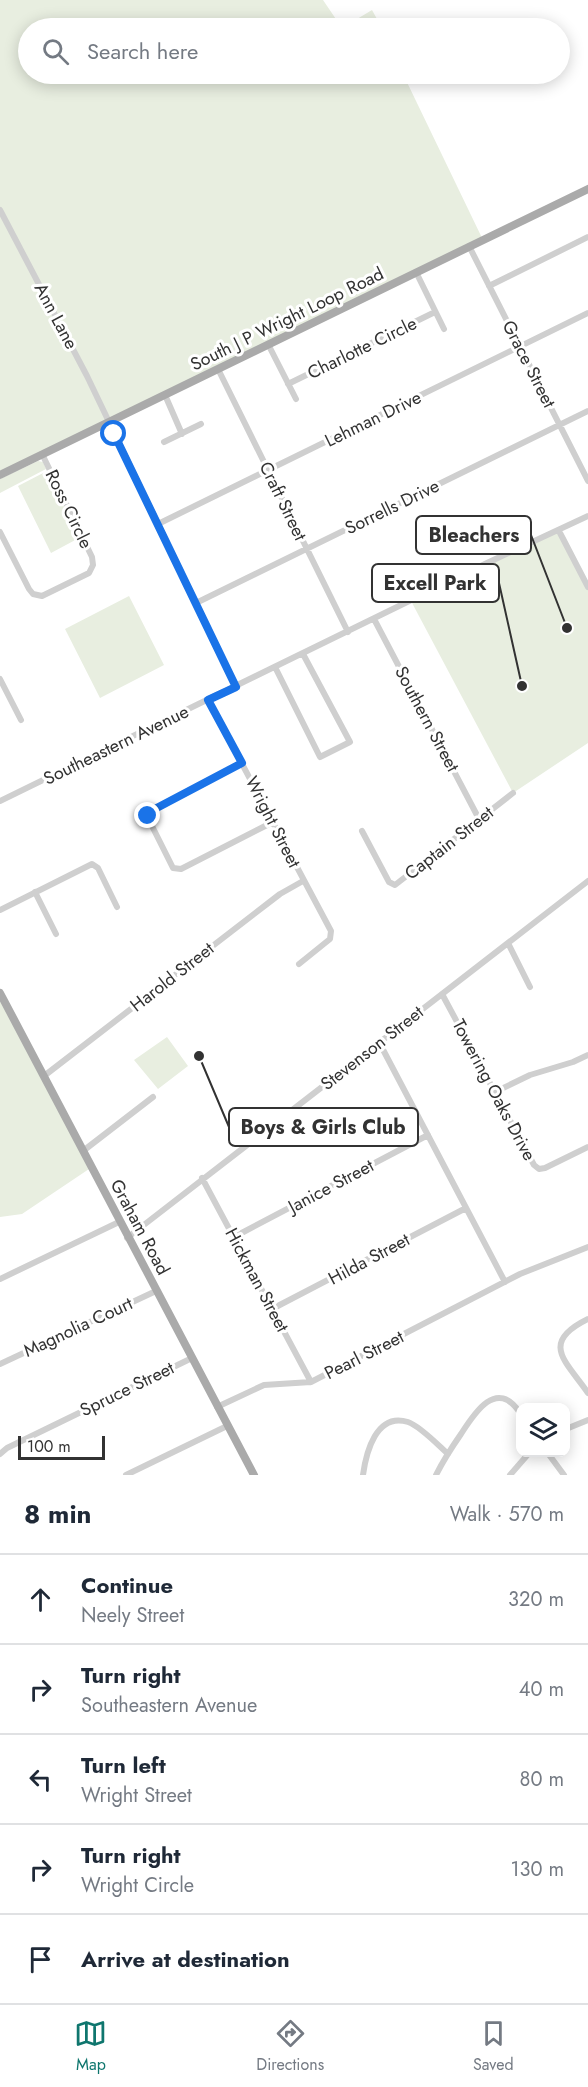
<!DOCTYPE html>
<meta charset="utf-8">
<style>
:root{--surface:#fff;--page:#f2f2f3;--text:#1f2937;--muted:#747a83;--line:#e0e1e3;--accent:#0f766e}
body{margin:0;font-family:Jost,sans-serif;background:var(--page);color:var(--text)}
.controls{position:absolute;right:18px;bottom:18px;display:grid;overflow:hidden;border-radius:12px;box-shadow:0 3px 15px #0003}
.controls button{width:54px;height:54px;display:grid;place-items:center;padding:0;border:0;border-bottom:2px solid var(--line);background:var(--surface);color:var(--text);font:30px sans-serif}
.scale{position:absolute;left:18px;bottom:15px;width:87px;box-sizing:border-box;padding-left:6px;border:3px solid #323232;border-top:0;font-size:16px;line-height:21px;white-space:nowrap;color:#323232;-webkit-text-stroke:4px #fff;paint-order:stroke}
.stop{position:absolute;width:18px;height:18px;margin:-14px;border:4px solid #1a73e8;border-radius:50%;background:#fff}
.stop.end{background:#1a73e8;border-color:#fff;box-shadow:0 2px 6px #0008}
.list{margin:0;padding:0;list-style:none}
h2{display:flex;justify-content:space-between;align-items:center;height:78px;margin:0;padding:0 24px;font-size:26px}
h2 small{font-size:20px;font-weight:400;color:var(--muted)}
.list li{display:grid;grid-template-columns:39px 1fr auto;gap:18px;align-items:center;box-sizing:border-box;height:90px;padding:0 24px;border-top:2px solid var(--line)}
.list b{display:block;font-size:22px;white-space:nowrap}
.list p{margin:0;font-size:20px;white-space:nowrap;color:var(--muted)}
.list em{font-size:20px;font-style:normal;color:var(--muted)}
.icon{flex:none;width:33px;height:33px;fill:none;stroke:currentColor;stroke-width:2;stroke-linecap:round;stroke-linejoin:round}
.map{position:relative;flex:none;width:588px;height:1475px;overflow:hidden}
.search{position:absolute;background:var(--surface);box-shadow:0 3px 15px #0003;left:18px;right:18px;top:18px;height:66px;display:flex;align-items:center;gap:15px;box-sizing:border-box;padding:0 21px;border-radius:33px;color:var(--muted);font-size:22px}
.sheet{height:528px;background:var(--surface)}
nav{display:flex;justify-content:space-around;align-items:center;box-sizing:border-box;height:84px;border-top:2px solid var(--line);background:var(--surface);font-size:16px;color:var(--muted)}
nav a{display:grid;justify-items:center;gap:3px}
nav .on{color:var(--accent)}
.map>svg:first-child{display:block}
</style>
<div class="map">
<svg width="588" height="1475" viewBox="0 0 588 1475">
<rect width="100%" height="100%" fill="#fff"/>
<path fill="#e8eee0" d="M 0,0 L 323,0 L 342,28 L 372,10 L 382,28 L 28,28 L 28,74 L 403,74 L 483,240 L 0,475 Z
M 38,461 L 43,462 L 46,469 L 0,493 L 0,479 Z
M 47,471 L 79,538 L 51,553 L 18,486 Z
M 559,531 L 588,587 L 588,743 L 513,793 L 411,601 Z
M 129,596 L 164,665 L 100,698 L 65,629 Z
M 0,993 L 92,1167 L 22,1214 L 0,1217 Z
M 167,1037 L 188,1066 L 158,1089 L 134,1060 Z"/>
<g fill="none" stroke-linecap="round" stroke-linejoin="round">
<path stroke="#cfcfcf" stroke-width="6" d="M 0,210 L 87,376 L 236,687
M 469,246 L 588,481
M 416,272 L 444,329
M 489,286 L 588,237
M 268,344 L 296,399
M 218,369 L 348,632
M 288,384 L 435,312
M 165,395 L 182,434
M 164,442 L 201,424
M 158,524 L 588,313
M 559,531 L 588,587
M 0,532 L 29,589 L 33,594 L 42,596 L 89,573 L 93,565 L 92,557 L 43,456
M 196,603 L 588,411
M 374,619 L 479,819
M 275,667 L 320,757 L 350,742 L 303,654
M 0,679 L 21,720
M 208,700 L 331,931 L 330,939 L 299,964
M 242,763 L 151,811 L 148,818 L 173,868 L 181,869 L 273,822
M 0,801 L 487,563 L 588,516
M 362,831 L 389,882 L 395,885 L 513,793
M 35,892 L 56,934
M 0,910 L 92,864 L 98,868 L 117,907
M 508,943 L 530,987
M 442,994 L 534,1165 L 539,1169 L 545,1168 L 588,1147
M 379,1042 L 505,1282
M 44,1076 L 280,894 L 303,881
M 495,1092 L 530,1075 L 573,1062 L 588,1055
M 83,1151 L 153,1097
M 202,1178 L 311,1382
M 234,1237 L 428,1135
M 127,1238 L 588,881
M 0,1279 L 119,1222
M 272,1309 L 466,1208
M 588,1319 C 539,1343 566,1361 588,1393
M 0,1364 L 156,1291
M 217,1407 L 264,1385 L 311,1382 L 520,1274 L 588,1247
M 566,1429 L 588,1420
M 547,1452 L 564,1475
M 0,1454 L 7,1448 L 192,1358
M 126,1475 L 227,1426
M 363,1475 C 366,1453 376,1412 408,1422 C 420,1426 438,1445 448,1454
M 436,1475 C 443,1461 452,1447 461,1434 C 475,1412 497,1378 520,1413
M 510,1475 L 530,1452"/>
<path stroke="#aaa" stroke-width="8" d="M 0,475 L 588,189
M 0,993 L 254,1475"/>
</g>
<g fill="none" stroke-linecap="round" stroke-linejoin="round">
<path stroke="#1a73e8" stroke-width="8" d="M 114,434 L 236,687 L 208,700 L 242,763 L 151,811 L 148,816"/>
</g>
<g text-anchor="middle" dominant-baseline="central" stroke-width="6" stroke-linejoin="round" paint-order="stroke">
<g font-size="18" fill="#323232" stroke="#fff">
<text transform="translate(56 316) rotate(62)">Ann Lane</text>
<text transform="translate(287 319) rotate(-26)">South J P Wright Loop Road</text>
<text transform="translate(362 348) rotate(-26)">Charlotte Circle</text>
<text transform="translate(529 364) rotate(63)">Grace Street</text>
<text transform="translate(373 419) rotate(-26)">Lehman Drive</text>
<text transform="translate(283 501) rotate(64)">Craft Street</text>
<text transform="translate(392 507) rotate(-26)">Sorrells Drive</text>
<text transform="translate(69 509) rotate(64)">Ross Circle</text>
<text transform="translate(427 719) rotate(62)">Southern Street</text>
<text transform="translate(116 745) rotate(-26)">Southeastern Avenue</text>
<text transform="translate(273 822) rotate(63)">Wright Street</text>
<text transform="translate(449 843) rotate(-38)">Captain Street</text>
<text transform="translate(172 977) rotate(-38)">Harold Street</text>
<text transform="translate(372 1048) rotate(-38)">Stevenson Street</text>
<text transform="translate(494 1090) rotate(62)">Towering Oaks Drive</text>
<text transform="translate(331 1186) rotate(-28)">Janice Street</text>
<text transform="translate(140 1227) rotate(62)">Graham Road</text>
<text transform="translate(369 1259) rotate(-28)">Hilda Street</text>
<text transform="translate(257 1280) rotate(62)">Hickman Street</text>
<text transform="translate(78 1327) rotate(-25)">Magnolia Court</text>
<text transform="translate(364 1355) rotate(-27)">Pearl Street</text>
<text transform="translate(127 1389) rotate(-26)">Spruce Street</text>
</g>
</g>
<path fill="none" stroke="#323232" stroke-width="2" d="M567 628L531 535M522 686L499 583M199 1056L229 1127"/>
<g fill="#323232" stroke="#fff" stroke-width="2">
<circle cx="567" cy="628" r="6"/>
<circle cx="522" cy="686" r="6"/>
<circle cx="199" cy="1056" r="6"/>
</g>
<g fill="#fff" stroke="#323232" stroke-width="2">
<rect x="416" y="516" width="115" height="38" rx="6"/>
<rect x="372" y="564" width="127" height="38" rx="6"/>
<rect x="229" y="1108" width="189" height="38" rx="6"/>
</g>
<g font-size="20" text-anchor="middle" font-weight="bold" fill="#323232">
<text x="474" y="542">Bleachers</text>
<text x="435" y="590">Excell Park</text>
<text x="323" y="1134">Boys &amp; Girls Club</text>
</g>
</svg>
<div class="controls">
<button><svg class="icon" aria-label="layers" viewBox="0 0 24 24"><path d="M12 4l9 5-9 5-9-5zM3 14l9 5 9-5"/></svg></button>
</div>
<div class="scale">100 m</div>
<div class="stop" style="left:114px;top:434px"></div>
<div class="stop end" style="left:148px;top:816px"></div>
<div class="search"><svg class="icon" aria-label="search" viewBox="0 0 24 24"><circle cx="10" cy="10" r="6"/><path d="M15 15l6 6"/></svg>Search here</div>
</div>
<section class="sheet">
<h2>8 min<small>Walk · 570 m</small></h2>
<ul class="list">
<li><svg class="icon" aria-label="ahead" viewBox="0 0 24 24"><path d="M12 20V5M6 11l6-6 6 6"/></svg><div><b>Continue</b><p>Neely Street</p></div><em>320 m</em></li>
<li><svg class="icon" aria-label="right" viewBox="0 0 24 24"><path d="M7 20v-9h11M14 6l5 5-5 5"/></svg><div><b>Turn right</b><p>Southeastern Avenue</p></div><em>40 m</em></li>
<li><svg class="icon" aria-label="left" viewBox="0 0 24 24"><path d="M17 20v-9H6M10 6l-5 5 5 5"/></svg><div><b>Turn left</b><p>Wright Street</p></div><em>80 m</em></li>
<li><svg class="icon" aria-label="right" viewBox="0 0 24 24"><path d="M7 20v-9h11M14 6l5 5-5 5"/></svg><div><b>Turn right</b><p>Wright Circle</p></div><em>130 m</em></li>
<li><svg class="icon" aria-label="arrive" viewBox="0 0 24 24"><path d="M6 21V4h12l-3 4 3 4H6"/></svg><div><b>Arrive at destination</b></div></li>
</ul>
</section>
<nav>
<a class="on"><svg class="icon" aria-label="map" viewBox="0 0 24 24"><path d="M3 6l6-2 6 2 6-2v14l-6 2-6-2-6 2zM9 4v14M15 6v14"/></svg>Map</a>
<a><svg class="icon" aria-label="directions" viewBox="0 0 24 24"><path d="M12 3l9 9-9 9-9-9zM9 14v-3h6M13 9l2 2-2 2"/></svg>Directions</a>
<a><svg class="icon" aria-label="saved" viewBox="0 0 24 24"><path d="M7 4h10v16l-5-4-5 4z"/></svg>Saved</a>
</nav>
